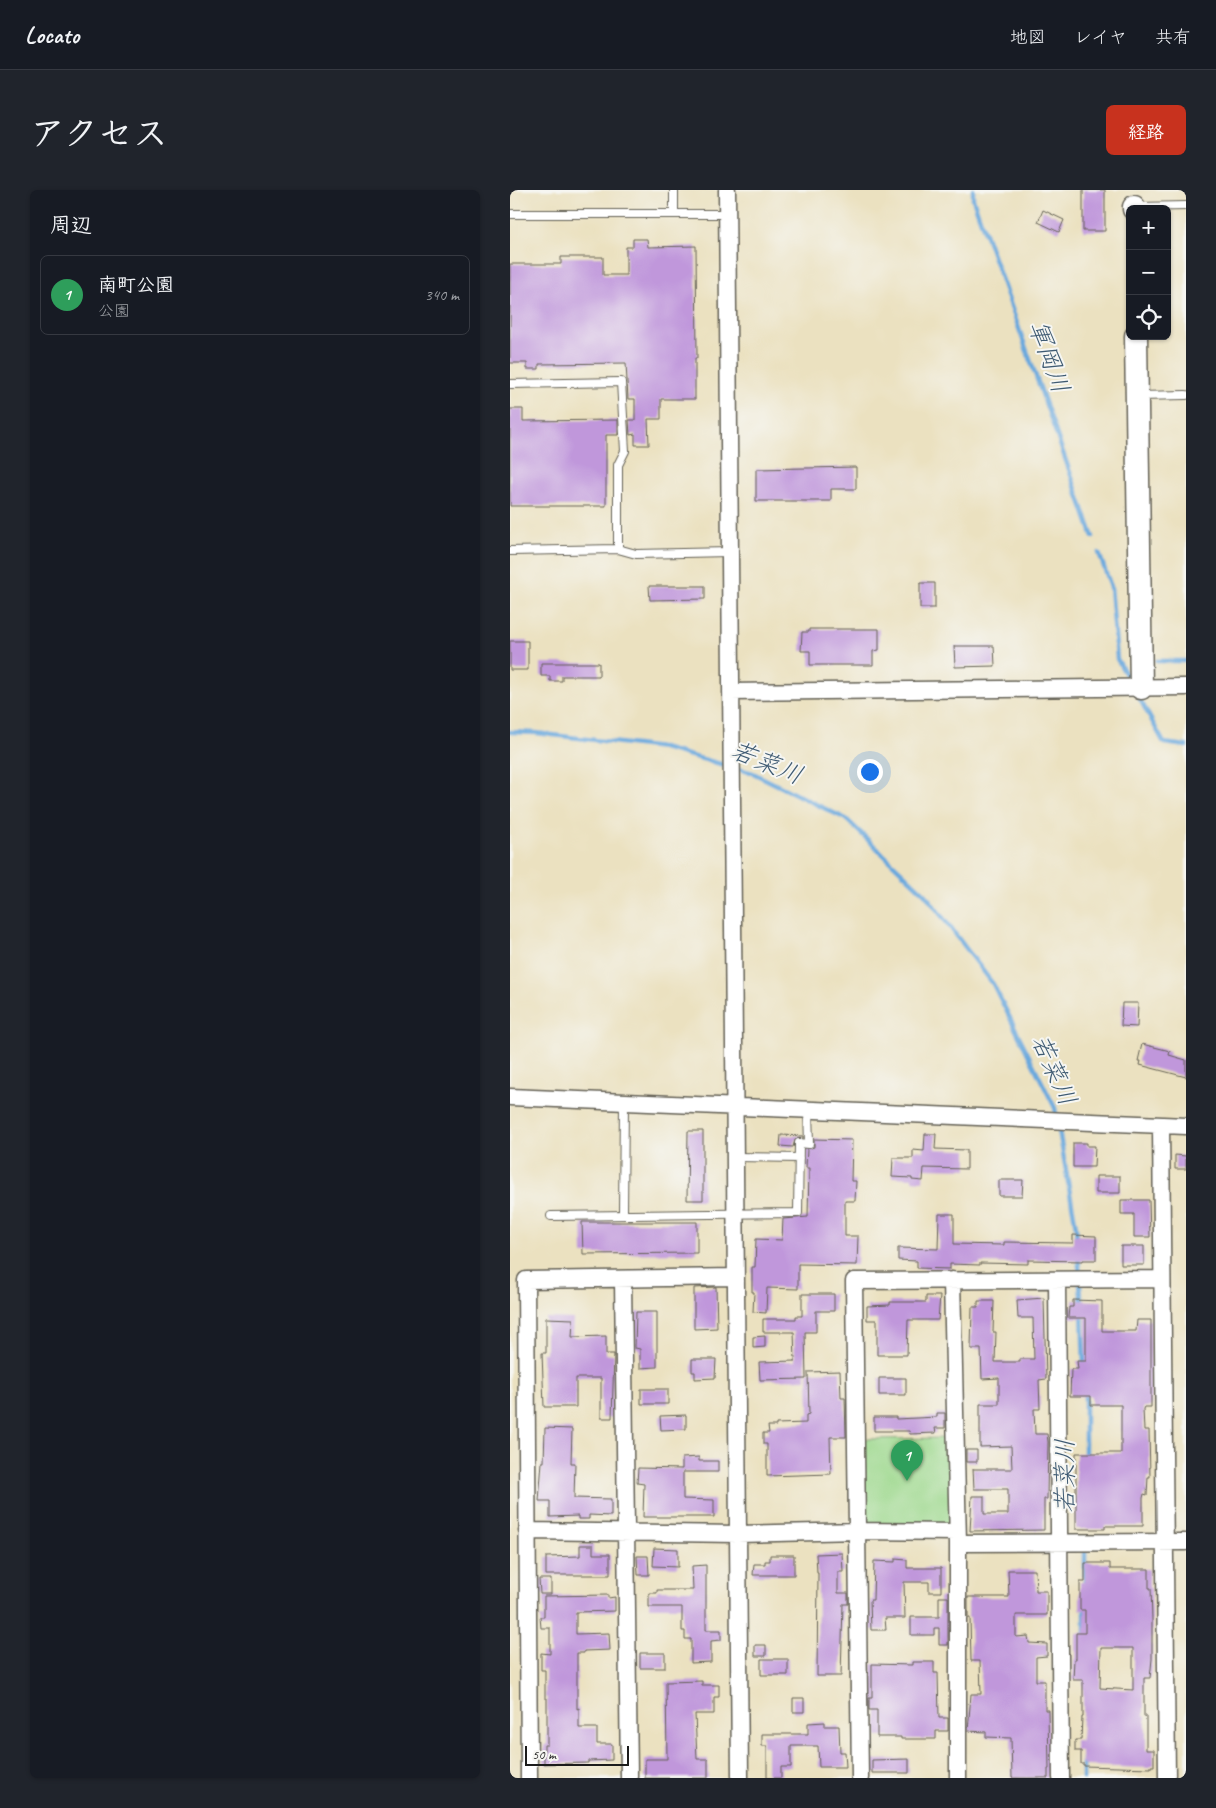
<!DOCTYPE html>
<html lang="ja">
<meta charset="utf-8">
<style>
:root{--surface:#171b24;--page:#20242c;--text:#f1f3f6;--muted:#9ea1a6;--line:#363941;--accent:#c8321e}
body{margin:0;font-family:Caveat,"Klee One",sans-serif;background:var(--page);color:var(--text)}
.controls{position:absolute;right:15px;top:15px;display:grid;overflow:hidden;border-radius:8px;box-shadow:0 1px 4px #0004}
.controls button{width:45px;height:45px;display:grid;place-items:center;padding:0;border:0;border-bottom:1px solid var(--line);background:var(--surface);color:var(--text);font:25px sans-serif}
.scale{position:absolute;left:15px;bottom:12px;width:104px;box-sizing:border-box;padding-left:5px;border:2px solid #1c1c1c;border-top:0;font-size:14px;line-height:18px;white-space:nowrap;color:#1c1c1c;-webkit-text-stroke:4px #f6f6f2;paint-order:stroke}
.you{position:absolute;left:359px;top:581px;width:18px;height:18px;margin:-12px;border:4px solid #fff;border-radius:50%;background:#1a73e8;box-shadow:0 0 0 8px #1a73e833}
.badge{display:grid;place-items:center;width:32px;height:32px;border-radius:50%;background:var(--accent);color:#fff;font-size:16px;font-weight:700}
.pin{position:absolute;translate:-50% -41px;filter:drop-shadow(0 1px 2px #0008)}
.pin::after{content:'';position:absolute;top:26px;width:18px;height:15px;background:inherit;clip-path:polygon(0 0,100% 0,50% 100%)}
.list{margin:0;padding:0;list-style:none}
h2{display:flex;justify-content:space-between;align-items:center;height:65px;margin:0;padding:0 20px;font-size:21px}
h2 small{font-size:16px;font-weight:400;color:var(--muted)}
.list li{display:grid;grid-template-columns:32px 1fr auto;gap:15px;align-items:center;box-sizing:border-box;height:80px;margin:0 10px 10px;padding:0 10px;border:1px solid var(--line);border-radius:8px}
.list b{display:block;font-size:19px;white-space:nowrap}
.list p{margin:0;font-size:16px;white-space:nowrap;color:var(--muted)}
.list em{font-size:16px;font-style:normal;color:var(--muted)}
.icon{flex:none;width:28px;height:28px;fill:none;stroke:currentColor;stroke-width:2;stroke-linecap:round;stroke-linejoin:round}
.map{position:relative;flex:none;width:676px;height:1588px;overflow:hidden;border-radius:8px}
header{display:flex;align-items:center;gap:30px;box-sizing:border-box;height:70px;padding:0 25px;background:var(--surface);border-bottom:1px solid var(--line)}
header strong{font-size:24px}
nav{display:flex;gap:28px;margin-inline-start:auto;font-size:18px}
.intro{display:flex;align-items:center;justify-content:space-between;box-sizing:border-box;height:120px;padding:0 30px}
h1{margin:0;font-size:35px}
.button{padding:12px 22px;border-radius:8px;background:var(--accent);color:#fff;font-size:18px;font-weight:700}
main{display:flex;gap:30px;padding:0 30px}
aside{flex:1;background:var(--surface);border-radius:8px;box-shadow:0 1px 4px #0004}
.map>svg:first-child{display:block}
</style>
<header>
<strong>Locato</strong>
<nav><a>地図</a><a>レイヤ</a><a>共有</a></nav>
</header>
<div class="intro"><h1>アクセス</h1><a class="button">経路</a></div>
<main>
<aside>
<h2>周辺<small></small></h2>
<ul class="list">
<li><span class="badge" style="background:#2e9e5b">1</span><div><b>南町公園</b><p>公園</p></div><em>340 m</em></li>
</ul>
</aside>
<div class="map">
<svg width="676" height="1588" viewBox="0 0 676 1588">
<rect width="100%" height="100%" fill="#f6f6f2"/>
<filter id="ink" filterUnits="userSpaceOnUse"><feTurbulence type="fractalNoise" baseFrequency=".02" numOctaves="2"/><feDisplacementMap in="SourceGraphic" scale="10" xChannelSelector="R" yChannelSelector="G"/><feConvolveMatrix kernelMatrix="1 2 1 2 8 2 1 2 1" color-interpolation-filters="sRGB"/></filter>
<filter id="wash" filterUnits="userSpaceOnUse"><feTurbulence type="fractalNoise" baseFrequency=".0096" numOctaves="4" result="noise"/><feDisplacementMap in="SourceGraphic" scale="20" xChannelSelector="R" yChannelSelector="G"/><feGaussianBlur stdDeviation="1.12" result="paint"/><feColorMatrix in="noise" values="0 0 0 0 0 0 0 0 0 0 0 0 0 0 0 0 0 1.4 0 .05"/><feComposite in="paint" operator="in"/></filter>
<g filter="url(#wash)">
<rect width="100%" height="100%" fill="#ebe1c0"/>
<path fill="#9cd88c" stroke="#5c7a54" d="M 439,1248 L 440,1334 L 355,1335 L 354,1249 Z"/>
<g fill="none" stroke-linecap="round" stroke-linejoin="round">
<path stroke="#6aa9dd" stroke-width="4.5" d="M 463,0 L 463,9 L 583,347
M 589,363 L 601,397 L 607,469 L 621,493
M 647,471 L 676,471
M 627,504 L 654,553 L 676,556
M 0,542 L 26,543 L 152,558 L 218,576
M 225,578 L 243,583 L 336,629 L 415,704 L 483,794 L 545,918 L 566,1037 L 567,1051
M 568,1066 L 570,1086
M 570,1094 L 572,1116
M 572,1124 L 574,1176
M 575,1201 L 575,1268
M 575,1356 L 575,1396
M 575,1416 L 575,1448
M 573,1588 L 573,1568"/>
</g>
<g id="blocks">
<path fill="#c097db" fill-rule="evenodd" d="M 573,0 L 595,0 L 595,41 L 573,41 Z
M 533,20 L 554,30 L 549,42 L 528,32 Z
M 123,49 L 137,49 L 138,57 L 186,56 L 187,168 L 185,168 L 185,209 L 151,209 L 151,229 L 138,229 L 139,255 L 125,255 L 125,244 L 120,245 L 119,230 L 125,230 L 125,209 L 118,209 L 116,173 L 29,174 L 29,179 L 17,179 L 17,173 L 0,173 L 0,74 L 51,74 L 51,67 L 93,67 L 93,85 L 116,85 L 116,57 L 123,57 Z
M 0,219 L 13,219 L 13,231 L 108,230 L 108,245 L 96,245 L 96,316 L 0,316 Z
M 346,277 L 346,299 L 321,299 L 321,311 L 246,311 L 246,279 Z
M 410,393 L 425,393 L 425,418 L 410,418 Z
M 139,396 L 195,396 L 195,409 L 140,410 Z
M 299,439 L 369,439 L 369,460 L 363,461 L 363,475 L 300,475 L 300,461 L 291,461 L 292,442 L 299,442 Z
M 0,451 L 18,451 L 18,480 L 0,480 Z
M 444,456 L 484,456 L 485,476 L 445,477 Z
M 31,473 L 89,473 L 89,486 L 52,486 L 52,491 L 40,491 L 40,486 L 31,486 Z
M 612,813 L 628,813 L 627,837 L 611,836 Z
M 632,854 L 660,861 L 659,865 L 676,870 L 676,887 L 630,875 L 631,871 L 628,871 Z
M 178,941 L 193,941 L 193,1010 L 177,1010 Z
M 415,944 L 426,944 L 425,959 L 457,960 L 457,979 L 414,978 L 413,991 L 402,990 L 402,988 L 382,987 L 383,968 L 403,968 L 403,960 L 414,961 Z
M 271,945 L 293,946 L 293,948 L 285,950 L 283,957 L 270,956 Z
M 304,949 L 342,950 L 341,991 L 346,991 L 345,1011 L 335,1011 L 335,1046 L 348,1046 L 347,1075 L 288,1074 L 288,1099 L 257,1098 L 256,1123 L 243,1122 L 244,1102 L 242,1102 L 242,1077 L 245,1077 L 246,1049 L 272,1050 L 273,1029 L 298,1027 L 299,978 L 296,978 L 297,959 L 304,957 Z
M 563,953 L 577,953 L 577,956 L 585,956 L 584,977 L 563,977 Z
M 665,965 L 676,966 L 676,979 L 665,979 Z
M 586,986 L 610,986 L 610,1003 L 586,1003 Z
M 489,990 L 513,990 L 512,1006 L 489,1006 Z
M 611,1010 L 639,1010 L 640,1047 L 624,1047 L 624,1024 L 611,1024 Z
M 429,1024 L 444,1024 L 444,1054 L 494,1055 L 494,1052 L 563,1053 L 563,1045 L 586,1046 L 586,1070 L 573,1070 L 573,1071 L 518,1070 L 518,1074 L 470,1073 L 470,1075 L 440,1074 L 440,1079 L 407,1078 L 407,1071 L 388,1070 L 388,1058 L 428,1059 Z
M 72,1032 L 187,1032 L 187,1063 L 73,1064 Z
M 611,1056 L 634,1056 L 634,1075 L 611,1075 Z
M 206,1097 L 207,1138 L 184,1139 L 184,1098 Z
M 292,1104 L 324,1104 L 324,1121 L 306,1121 L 306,1142 L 295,1142 L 296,1189 L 250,1190 L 249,1172 L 285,1171 L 284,1142 L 253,1142 L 253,1129 L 286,1129 L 286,1126 L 292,1126 Z
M 416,1106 L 430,1106 L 428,1130 L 398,1130 L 397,1165 L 367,1165 L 367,1130 L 357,1130 L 357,1116 L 380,1115 L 380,1112 L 416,1112 Z
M 534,1108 L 536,1189 L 529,1190 L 530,1219 L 524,1219 L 525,1244 L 537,1244 L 538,1252 L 537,1309 L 534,1309 L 534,1340 L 460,1341 L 462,1306 L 474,1306 L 474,1324 L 498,1324 L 498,1299 L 464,1299 L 463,1279 L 502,1279 L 501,1256 L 470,1257 L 470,1214 L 489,1214 L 489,1188 L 472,1189 L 471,1159 L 461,1159 L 462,1117 L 468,1117 L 468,1111 L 484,1111 L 483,1142 L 486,1142 L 485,1172 L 510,1172 L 510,1169 L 524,1169 L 523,1128 L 508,1128 L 507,1110 Z
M 563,1110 L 592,1111 L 592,1141 L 626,1141 L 627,1130 L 641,1130 L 641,1217 L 634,1217 L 633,1219 L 634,1240 L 639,1240 L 640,1287 L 638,1287 L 637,1305 L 634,1304 L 633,1308 L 633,1336 L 595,1336 L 595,1339 L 566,1339 L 566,1263 L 611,1263 L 611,1215 L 581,1215 L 581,1206 L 560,1206 L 561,1179 L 568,1179 L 567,1171 L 576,1171 L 576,1128 L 558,1128 L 559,1117 L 563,1117 Z
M 126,1122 L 147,1122 L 147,1177 L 130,1178 L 130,1159 L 125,1158 Z
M 36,1128 L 63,1129 L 62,1147 L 96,1146 L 96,1164 L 104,1164 L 102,1228 L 91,1228 L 91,1188 L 66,1188 L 66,1217 L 34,1217 L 32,1163 L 36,1163 Z
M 255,1146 L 255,1157 L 243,1158 L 243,1147 Z
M 182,1169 L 206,1169 L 205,1188 L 185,1189 L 185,1182 L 182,1182 Z
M 330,1181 L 331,1208 L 335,1208 L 336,1247 L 320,1247 L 321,1284 L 257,1286 L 257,1254 L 253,1254 L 253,1243 L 259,1243 L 258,1236 L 266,1236 L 266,1234 L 296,1233 L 296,1225 L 299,1224 L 298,1182 Z
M 369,1188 L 396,1188 L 396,1205 L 369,1205 Z
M 131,1199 L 158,1199 L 158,1214 L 131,1214 Z
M 427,1223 L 435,1223 L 435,1238 L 425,1238 L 426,1243 L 400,1244 L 399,1241 L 364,1241 L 364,1227 L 386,1227 L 386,1229 L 427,1227 Z
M 176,1225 L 176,1239 L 151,1240 L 150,1226 Z
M 35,1238 L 62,1239 L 61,1273 L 65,1273 L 64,1308 L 101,1309 L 101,1326 L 79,1325 L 79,1329 L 68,1329 L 68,1326 L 40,1327 L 40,1311 L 29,1311 L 32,1272 L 34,1272 Z
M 456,1260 L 467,1260 L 467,1272 L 456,1272 Z
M 189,1267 L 189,1271 L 208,1271 L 208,1282 L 173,1282 L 173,1309 L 204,1310 L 204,1327 L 133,1327 L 134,1294 L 127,1293 L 128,1278 L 172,1279 L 172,1268 Z
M 70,1355 L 83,1355 L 83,1364 L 100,1364 L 100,1385 L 36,1385 L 36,1367 L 70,1366 Z
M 144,1358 L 168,1359 L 168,1377 L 143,1376 Z
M 332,1363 L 333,1382 L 328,1382 L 328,1403 L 338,1403 L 338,1414 L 333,1414 L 331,1486 L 307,1486 L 308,1383 L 307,1383 L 306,1364 Z
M 260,1365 L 284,1365 L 284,1385 L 243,1385 L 244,1374 L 255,1374 L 255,1371 L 260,1371 Z
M 127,1366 L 138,1366 L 139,1385 L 128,1385 Z
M 385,1369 L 397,1370 L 397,1378 L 431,1378 L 431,1402 L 419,1402 L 419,1392 L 394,1392 L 395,1428 L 375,1428 L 376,1440 L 361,1440 L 360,1410 L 363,1410 L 364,1371 L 385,1372 Z
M 575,1373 L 600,1373 L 600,1379 L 639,1379 L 639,1398 L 641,1398 L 642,1429 L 642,1469 L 640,1488 L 634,1488 L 634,1526 L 636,1526 L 636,1560 L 644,1560 L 644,1576 L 641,1576 L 641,1578 L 574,1576 L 574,1574 L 571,1574 L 571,1561 L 565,1561 L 565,1550 L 571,1550 L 572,1527 L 573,1527 L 573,1490 L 563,1490 L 564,1469 L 566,1469 L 566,1443 L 575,1443 L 575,1420 L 570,1420 L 570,1392 L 575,1392 ZM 591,1458 L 623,1458 L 623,1500 L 590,1498 Z
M 196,1375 L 196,1440 L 211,1440 L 211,1450 L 201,1451 L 201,1472 L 181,1473 L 181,1449 L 175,1449 L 175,1441 L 172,1441 L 172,1417 L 139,1417 L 139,1403 L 147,1403 L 147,1400 L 183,1400 L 182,1376 Z
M 498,1380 L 525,1380 L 526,1401 L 537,1401 L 537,1425 L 506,1425 L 506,1447 L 518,1446 L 519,1453 L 537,1454 L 537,1466 L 526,1467 L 526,1491 L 535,1491 L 535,1520 L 538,1520 L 539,1579 L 538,1579 L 538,1588 L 502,1588 L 501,1548 L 476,1547 L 476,1542 L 458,1541 L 461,1504 L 471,1504 L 470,1471 L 461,1471 L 460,1428 L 458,1428 L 458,1407 L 499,1407 Z
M 29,1389 L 41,1389 L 41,1404 L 30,1404 Z
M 98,1405 L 98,1408 L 105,1407 L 105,1421 L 66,1422 L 66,1444 L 99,1443 L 100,1460 L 74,1461 L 74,1463 L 67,1463 L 67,1519 L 69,1518 L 69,1538 L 87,1538 L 87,1554 L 102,1554 L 102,1570 L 78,1571 L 78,1573 L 34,1574 L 34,1555 L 37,1555 L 37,1508 L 35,1508 L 35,1480 L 31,1480 L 31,1463 L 40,1464 L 40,1438 L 31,1438 L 30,1427 L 34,1427 L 34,1406 Z
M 429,1407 L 438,1407 L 438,1455 L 429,1455 L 429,1438 L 424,1438 L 424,1445 L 401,1445 L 401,1427 L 429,1427 Z
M 245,1455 L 256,1455 L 256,1466 L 245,1466 Z
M 130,1463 L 155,1463 L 155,1478 L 130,1478 Z
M 251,1469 L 278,1469 L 278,1485 L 251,1485 Z
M 402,1472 L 424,1472 L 424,1483 L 428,1483 L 429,1528 L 438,1528 L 438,1541 L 426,1541 L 426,1549 L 391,1549 L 391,1547 L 367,1547 L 367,1520 L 359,1520 L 359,1508 L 362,1508 L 362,1474 L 402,1475 Z
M 192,1491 L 192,1495 L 209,1495 L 209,1507 L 204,1507 L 204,1524 L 185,1524 L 187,1569 L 198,1569 L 198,1588 L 135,1588 L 135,1569 L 157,1569 L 156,1492 Z
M 283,1508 L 294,1508 L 294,1522 L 283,1522 Z
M 315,1532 L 315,1536 L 329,1536 L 330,1562 L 335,1562 L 336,1577 L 309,1577 L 308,1556 L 281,1556 L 281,1577 L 271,1577 L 271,1588 L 257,1588 L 257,1556 L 252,1556 L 252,1544 L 298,1544 L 298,1533 Z
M 399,1569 L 399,1583 L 362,1583 L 362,1570 Z"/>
</g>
</g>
<g filter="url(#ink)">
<use href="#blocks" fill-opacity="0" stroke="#646155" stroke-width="1"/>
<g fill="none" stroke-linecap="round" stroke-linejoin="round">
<defs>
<path id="lane" d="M 164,0 L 164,24
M 626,17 L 676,16
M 0,24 L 217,24
M 0,194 L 111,192 L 115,261 L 108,275 L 108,359
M 628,206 L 676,205
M 0,361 L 108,359 L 126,364 L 220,362
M 225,967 L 289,968
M 113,1024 L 114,912
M 41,1026 L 288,1023 L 289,953 L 299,954 L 298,920"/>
<path id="street" d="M 217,0 L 230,1588
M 221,502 L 676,497
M 0,907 L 676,936
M 651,935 L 657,1588
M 113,1089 L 119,1588
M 442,1090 L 448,1353 L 448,1588
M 547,1090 L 551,1588
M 17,1341 L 227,1344 L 348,1341 L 447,1342
M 448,1353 L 676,1352
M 19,1588 L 16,1090 L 226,1087
M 350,1588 L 344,1091 L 652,1089"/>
<path id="secondary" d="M 624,17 L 624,19
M 626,146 L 631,498"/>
</defs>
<use href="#lane" stroke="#646155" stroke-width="10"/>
<use href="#street" stroke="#646155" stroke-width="19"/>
<use href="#secondary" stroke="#646155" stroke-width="25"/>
<use href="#lane" stroke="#fff" stroke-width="8"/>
<use href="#street" stroke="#fff" stroke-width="16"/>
<use href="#secondary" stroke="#fff" stroke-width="22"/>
</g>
</g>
<g text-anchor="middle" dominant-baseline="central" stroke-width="4" stroke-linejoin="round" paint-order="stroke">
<g font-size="25" font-style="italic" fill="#3f5b73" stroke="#f6f6f2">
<text transform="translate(539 167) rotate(70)">軍岡川</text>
<text transform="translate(257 573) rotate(22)">若菜川</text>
<text transform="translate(544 880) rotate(66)">若菜川</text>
<text transform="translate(555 1286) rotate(-90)">若菜川</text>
</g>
</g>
</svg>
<div class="controls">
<button>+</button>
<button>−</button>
<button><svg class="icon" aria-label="locate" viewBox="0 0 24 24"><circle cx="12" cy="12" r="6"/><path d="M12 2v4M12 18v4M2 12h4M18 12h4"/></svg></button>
</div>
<div class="scale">50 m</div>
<div class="you"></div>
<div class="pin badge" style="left:397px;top:1291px;background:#2e9e5b">1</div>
</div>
</main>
